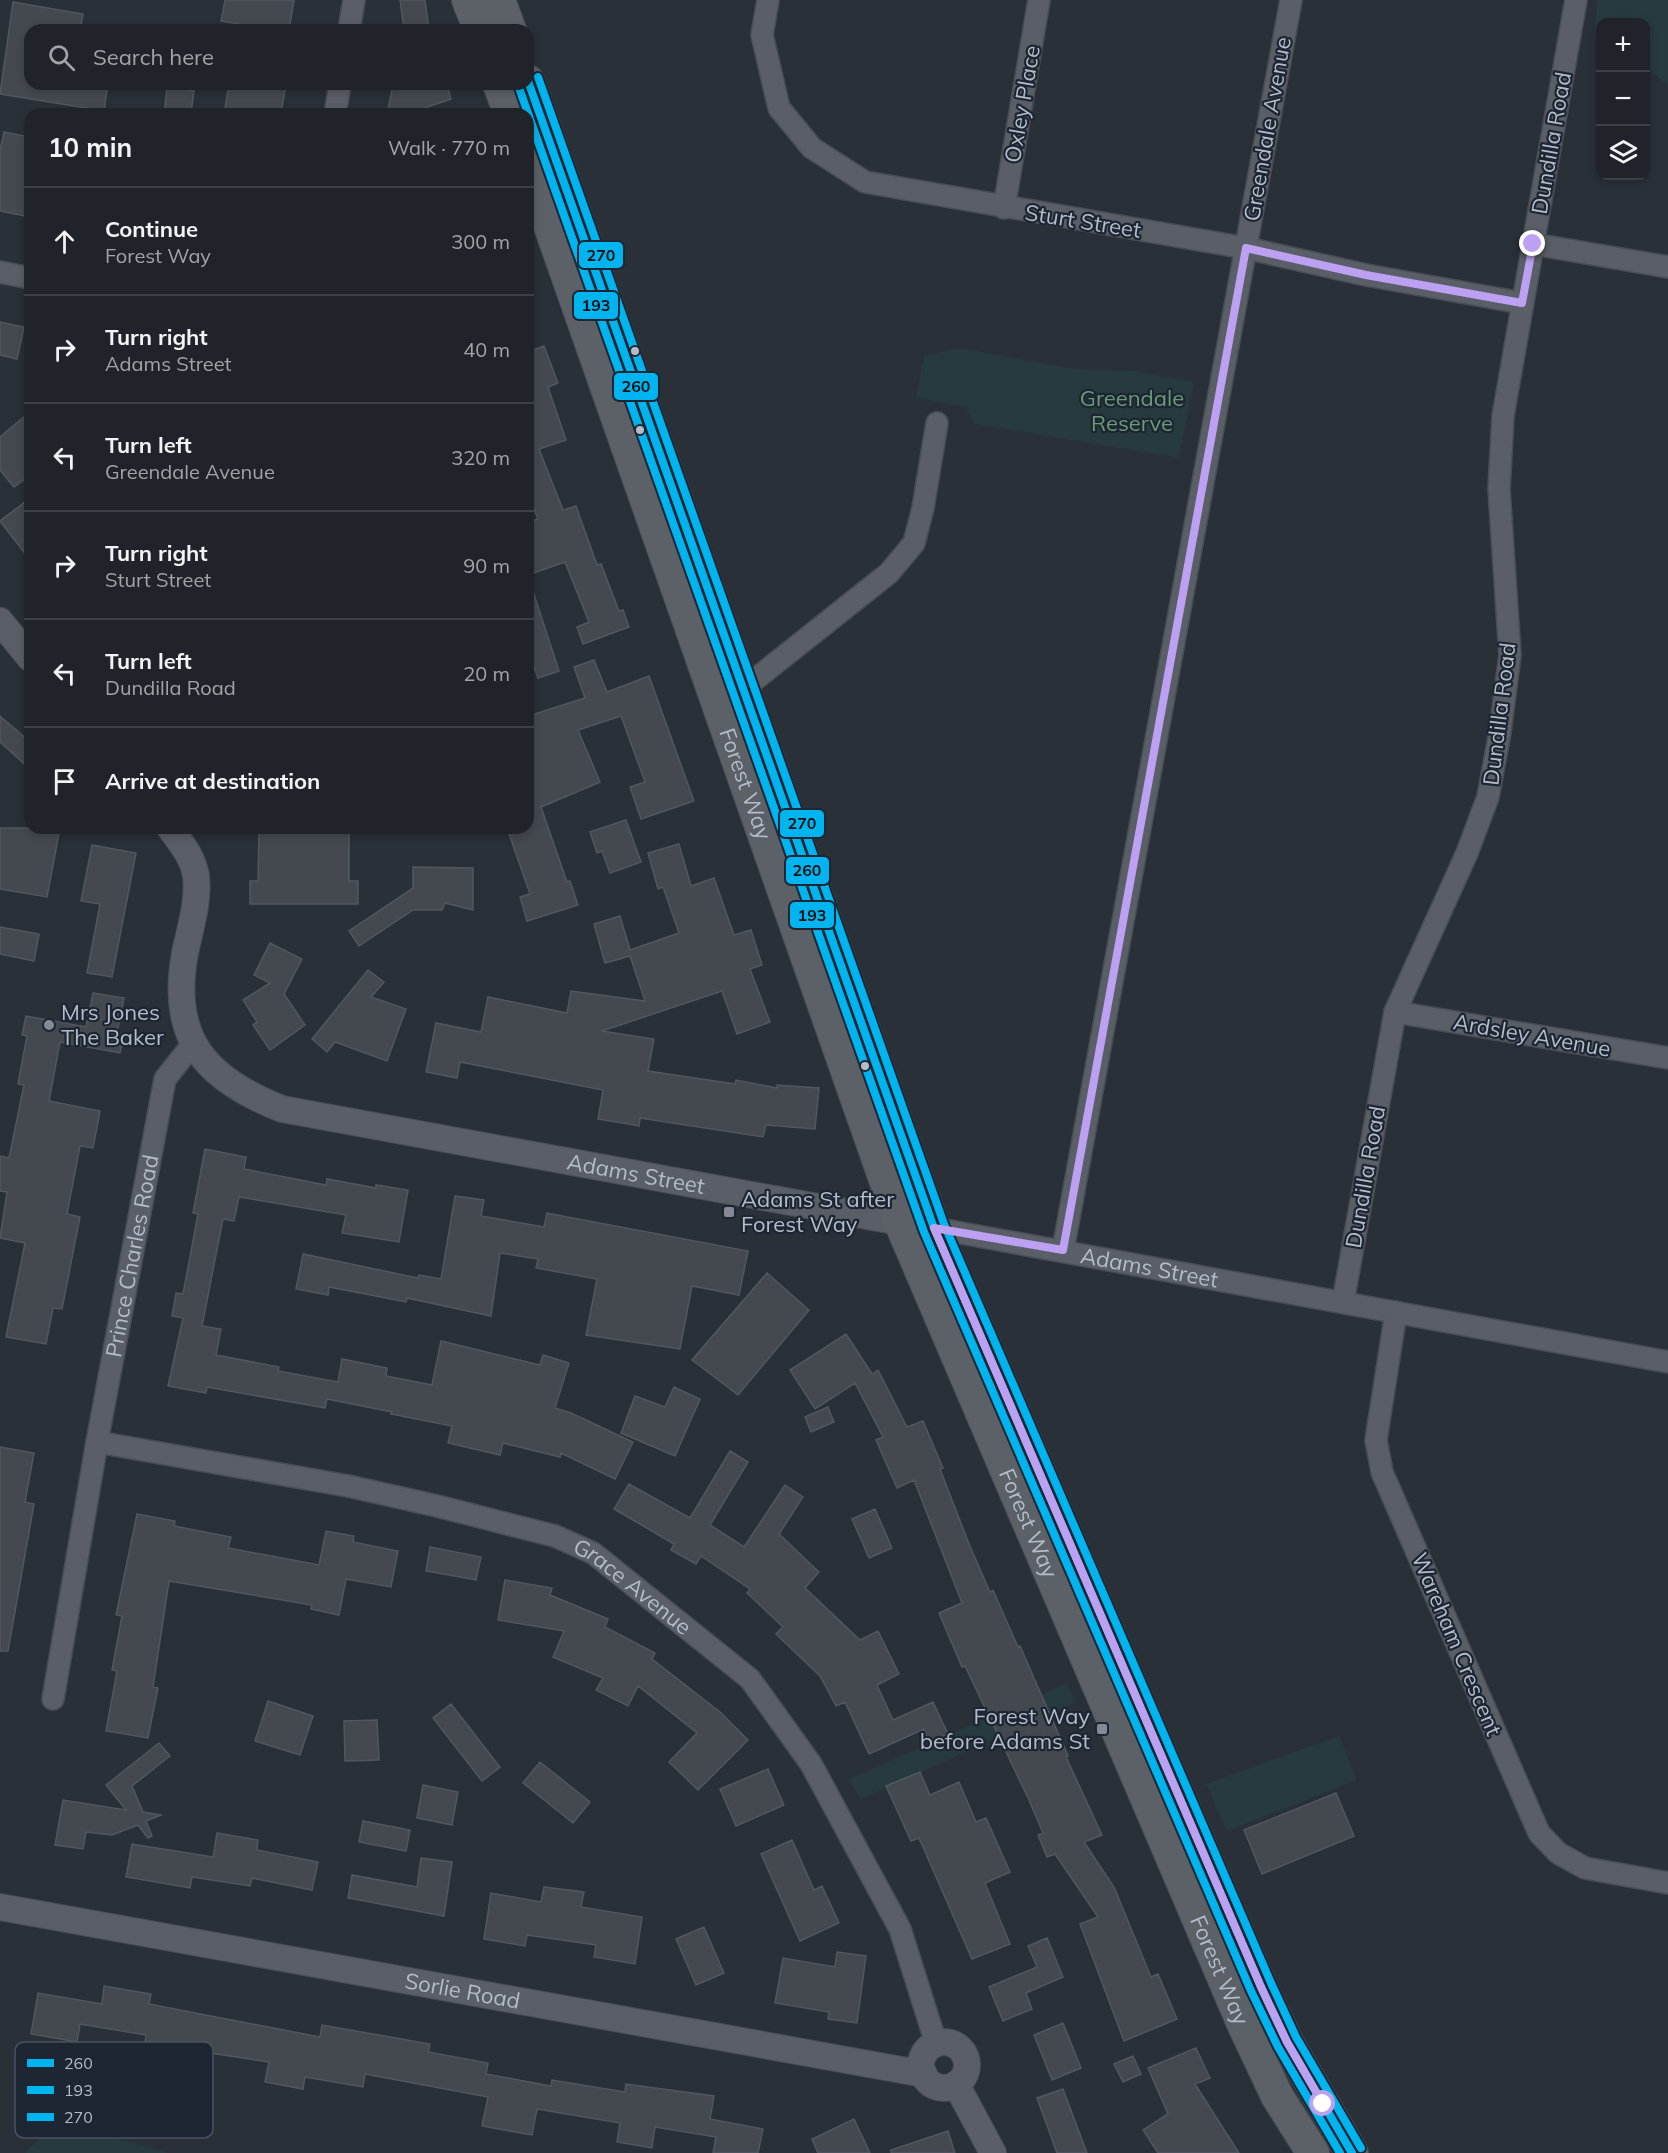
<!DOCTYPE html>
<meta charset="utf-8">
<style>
:root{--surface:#20242a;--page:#2d3036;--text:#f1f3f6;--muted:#a2a4a8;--line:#3d4147}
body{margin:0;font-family:Mulish,sans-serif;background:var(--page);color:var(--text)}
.controls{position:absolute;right:18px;top:18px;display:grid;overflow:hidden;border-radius:12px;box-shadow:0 3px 9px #0003}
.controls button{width:54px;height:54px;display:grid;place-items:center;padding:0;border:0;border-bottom:2px solid var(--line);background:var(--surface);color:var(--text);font:30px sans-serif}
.stop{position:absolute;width:18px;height:18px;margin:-14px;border:4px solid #bca0f2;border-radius:50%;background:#fff}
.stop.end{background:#bca0f2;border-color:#fff;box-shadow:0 2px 6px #0008}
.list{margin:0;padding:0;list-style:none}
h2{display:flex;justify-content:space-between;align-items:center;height:78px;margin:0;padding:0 24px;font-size:26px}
h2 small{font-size:20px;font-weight:400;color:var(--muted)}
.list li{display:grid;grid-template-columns:39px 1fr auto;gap:18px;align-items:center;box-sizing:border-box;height:108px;padding:0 24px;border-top:2px solid var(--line)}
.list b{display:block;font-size:22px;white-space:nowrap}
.list p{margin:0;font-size:20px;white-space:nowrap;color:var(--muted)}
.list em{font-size:20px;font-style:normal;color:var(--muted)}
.icon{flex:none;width:33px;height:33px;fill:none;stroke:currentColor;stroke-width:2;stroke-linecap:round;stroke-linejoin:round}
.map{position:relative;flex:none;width:1668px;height:2153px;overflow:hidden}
.search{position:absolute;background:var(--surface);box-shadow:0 3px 9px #0003;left:24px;top:24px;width:510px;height:66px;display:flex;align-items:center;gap:15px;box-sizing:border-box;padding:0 21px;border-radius:18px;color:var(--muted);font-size:22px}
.panel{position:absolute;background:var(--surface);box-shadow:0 3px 9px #0003;left:24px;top:108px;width:510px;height:726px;border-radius:18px}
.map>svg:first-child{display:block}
</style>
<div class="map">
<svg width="1668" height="2153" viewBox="0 0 1668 2153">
<rect width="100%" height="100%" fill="#2a3038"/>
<path fill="#273a3e" d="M 1598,0 L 1668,0 L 1668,85 L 1646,68 L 1646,22 L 1600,22 L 1600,36 L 1594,31 Z
M 960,348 L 1074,369 L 1134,371 L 1194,382 L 1179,458 L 975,424 L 965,407 L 916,398 L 924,356 Z
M 1067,1683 L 1076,1702 L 861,1799 L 849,1779 Z
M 1339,1736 L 1357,1780 L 1227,1831 L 1206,1784 Z
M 57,2121 L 168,2153 L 25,2153 Z"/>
<path fill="#444950" stroke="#52575f" stroke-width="1.5" d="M 225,0 L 294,0 L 289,30 L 271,30 L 221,21 Z
M 400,0 L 425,0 L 429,30 L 404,30 Z
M 13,2 L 83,14 L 80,30 L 30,30 L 30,84 L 108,84 L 104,111 L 0,94 Z
M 229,84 L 286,84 L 281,114 L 224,114 Z
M 427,84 L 447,84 L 451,99 L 416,111 L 415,114 L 387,114 L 393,85 L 412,88 Z
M 167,87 L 194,91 L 191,114 L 164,114 Z
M 4,132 L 30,137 L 30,217 L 0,211 L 0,151 Z
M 0,322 L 24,327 L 17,359 L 0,355 Z
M 544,346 L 558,383 L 548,387 L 566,440 L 539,449 L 563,510 L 576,506 L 597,565 L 601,564 L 619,611 L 623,610 L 629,627 L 583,644 L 577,627 L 589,622 L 565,562 L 528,575 L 528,522 L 538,519 L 528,493 L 528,352 Z
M 30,412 L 30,475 L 14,487 L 0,470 L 0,437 Z
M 30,498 L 30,560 L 0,521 Z
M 530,582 L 559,671 L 538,678 L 528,650 L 528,583 Z
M 594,660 L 607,692 L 649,676 L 694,801 L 641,819 L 630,787 L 645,782 L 621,716 L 578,730 L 600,782 L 541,807 L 567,882 L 570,881 L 578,905 L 527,921 L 520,897 L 530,894 L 507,828 L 528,828 L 528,716 L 585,698 L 574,667 Z
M 0,716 L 30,742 L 30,769 L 0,742 Z
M 626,820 L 641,862 L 610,873 L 602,851 L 597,853 L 590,832 Z
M 0,828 L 60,828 L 47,897 L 0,889 Z
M 259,830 L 349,831 L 349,881 L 358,881 L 358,904 L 250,904 L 250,881 L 258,881 Z
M 679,844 L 691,886 L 714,878 L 734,935 L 751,930 L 762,965 L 750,969 L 770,1022 L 737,1034 L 722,991 L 602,1031 L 654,1039 L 648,1071 L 735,1084 L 736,1080 L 777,1088 L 777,1085 L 819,1088 L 815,1129 L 766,1125 L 763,1137 L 640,1118 L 639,1126 L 598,1119 L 603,1090 L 460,1062 L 457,1078 L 426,1072 L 436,1023 L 481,1032 L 488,997 L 567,1013 L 571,991 L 645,1001 L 630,956 L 605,963 L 594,924 L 620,916 L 630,950 L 679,933 L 663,887 L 658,889 L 648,853 Z
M 92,845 L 136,853 L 112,977 L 87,973 L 100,904 L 81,901 Z
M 413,867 L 473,868 L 473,910 L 445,903 L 442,910 L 413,910 L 359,946 L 349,931 L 413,888 Z
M 0,927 L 39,934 L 34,961 L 0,954 Z
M 270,943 L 302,959 L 284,994 L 305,1025 L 270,1050 L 253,1025 L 257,1022 L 243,1000 L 270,983 L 254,975 Z
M 368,970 L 384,982 L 371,997 L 406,1009 L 387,1061 L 335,1042 L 327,1052 L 312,1039 Z
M 93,993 L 124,998 L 117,1033 L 124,1035 L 120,1053 L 60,1042 L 49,1101 L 100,1111 L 93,1148 L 80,1146 L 67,1214 L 80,1217 L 62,1309 L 53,1308 L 46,1344 L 6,1337 L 25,1243 L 0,1238 L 7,1192 L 0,1191 L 0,1156 L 9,1158 L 24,1085 L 18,1084 L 27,1036 L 22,1035 L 26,1016 L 86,1027 Z
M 205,1149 L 246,1157 L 244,1169 L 326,1185 L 327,1179 L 376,1188 L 376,1185 L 408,1190 L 399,1242 L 342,1233 L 346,1215 L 239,1197 L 234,1221 L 223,1219 L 202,1326 L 221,1329 L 216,1355 L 279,1367 L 278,1371 L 338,1382 L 342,1359 L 387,1368 L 386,1376 L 432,1385 L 441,1341 L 540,1365 L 543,1355 L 569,1363 L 555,1408 L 571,1413 L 633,1442 L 615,1479 L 561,1453 L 560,1457 L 503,1443 L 500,1455 L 448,1443 L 452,1426 L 391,1414 L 392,1412 L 327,1399 L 325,1408 L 207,1387 L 206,1393 L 168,1386 L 183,1318 L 172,1316 L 176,1293 L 183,1294 L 198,1214 L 193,1213 Z
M 455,1196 L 484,1200 L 481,1216 L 544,1227 L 547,1213 L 748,1251 L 739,1295 L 692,1286 L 680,1349 L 586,1335 L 597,1279 L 536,1268 L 538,1259 L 500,1253 L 491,1316 L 407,1298 L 406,1302 L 329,1287 L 328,1295 L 296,1289 L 303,1254 L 418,1278 L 419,1275 L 441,1279 Z
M 767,1273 L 809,1310 L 738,1395 L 692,1360 Z
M 846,1334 L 872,1374 L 878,1370 L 907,1427 L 923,1421 L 943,1468 L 940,1469 L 969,1544 L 990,1592 L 993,1590 L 1018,1647 L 1020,1646 L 1068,1756 L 1066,1757 L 1102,1835 L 1084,1842 L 1114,1887 L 1151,1977 L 1158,1974 L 1177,2019 L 1124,2041 L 1080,1924 L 1098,1917 L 1055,1854 L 1047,1857 L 1038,1835 L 1043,1833 L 1029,1800 L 965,1666 L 962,1667 L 939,1613 L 962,1603 L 914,1480 L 897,1488 L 876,1440 L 883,1437 L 855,1383 L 815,1409 L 790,1370 Z
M 674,1387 L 700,1399 L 675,1456 L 621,1433 L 635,1396 L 665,1407 Z
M 828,1407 L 834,1422 L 811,1432 L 805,1417 Z
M 0,1447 L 34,1453 L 25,1502 L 34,1504 L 8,1651 L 0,1651 Z
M 730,1451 L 748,1462 L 710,1525 L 744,1547 L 785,1485 L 803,1497 L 779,1534 L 819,1572 L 805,1588 L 860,1640 L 878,1631 L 899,1674 L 877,1685 L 893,1720 L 933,1702 L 948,1734 L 930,1743 L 924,1729 L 869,1754 L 845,1702 L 836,1706 L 820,1676 L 776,1634 L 783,1627 L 747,1593 L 750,1589 L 701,1556 L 696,1564 L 671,1550 L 674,1544 L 614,1509 L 629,1484 L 690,1518 Z
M 875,1509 L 892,1548 L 869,1558 L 852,1519 Z
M 137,1514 L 175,1521 L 174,1526 L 231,1537 L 228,1548 L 319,1565 L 326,1531 L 354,1536 L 353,1542 L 398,1551 L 391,1587 L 346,1579 L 339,1615 L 311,1609 L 312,1605 L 169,1581 L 153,1687 L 158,1688 L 148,1738 L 106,1731 L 117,1671 L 112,1670 L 122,1616 L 116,1615 Z
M 430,1547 L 481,1557 L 476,1580 L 426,1571 Z
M 505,1580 L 552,1588 L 550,1595 L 608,1619 L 605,1627 L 655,1653 L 652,1659 L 720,1712 L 748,1740 L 698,1790 L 669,1762 L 697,1733 L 638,1686 L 628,1706 L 596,1690 L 603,1678 L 553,1657 L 564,1631 L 498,1620 Z
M 268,1701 L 313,1716 L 300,1755 L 255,1741 Z
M 451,1704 L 500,1767 L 482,1781 L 433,1718 Z
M 377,1720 L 379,1760 L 345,1761 L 344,1721 Z
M 159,1743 L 170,1756 L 132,1786 L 143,1812 L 161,1815 L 146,1821 L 152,1836 L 148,1838 L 138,1825 L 112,1835 L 86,1832 L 83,1849 L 55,1845 L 63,1800 L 126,1810 L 106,1785 Z
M 540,1762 L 590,1802 L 573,1823 L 523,1783 Z
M 768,1769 L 784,1805 L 736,1826 L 720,1789 Z
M 920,1772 L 930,1795 L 959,1782 L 976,1822 L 986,1818 L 1010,1872 L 985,1883 L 1010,1944 L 972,1959 L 919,1838 L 911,1841 L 886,1786 Z
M 423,1785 L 458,1792 L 452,1825 L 417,1818 Z
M 1336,1793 L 1354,1836 L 1262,1874 L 1244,1830 Z
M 363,1821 L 410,1830 L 406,1851 L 359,1842 Z
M 217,1833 L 258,1840 L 257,1850 L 318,1862 L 312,1890 L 252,1878 L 250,1886 L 192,1877 L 190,1888 L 126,1877 L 132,1844 L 213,1857 Z
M 792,1840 L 814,1890 L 822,1886 L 839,1923 L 800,1941 L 761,1854 Z
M 421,1858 L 452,1862 L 444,1916 L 348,1898 L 352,1875 L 417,1887 Z
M 544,1887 L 584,1892 L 581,1907 L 642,1917 L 635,1964 L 594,1957 L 596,1945 L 527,1935 L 525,1946 L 484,1939 L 491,1893 L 541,1902 Z
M 704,1927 L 724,1973 L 696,1985 L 676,1939 Z
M 1047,1938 L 1063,1977 L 1026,1993 L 1032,2009 L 1003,2021 L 989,1987 L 1037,1967 L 1028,1946 Z
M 837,1952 L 866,1956 L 857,2023 L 828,2019 L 829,2012 L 775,2003 L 783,1958 L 835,1967 Z
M 104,1986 L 151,1994 L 149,2004 L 320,2037 L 322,2025 L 430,2044 L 428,2052 L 488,2063 L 486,2074 L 551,2086 L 552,2080 L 625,2092 L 626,2084 L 714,2096 L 710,2119 L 763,2129 L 758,2153 L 713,2153 L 716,2137 L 655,2127 L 652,2148 L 617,2142 L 620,2123 L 537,2109 L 532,2135 L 482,2126 L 488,2097 L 365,2074 L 363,2087 L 305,2077 L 303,2089 L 265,2082 L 269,2062 L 145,2043 L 146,2035 L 80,2024 L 77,2042 L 31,2034 L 38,1993 L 102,2004 Z
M 1063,2023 L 1081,2068 L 1052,2080 L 1034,2035 Z
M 1196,2048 L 1210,2078 L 1195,2084 L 1239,2153 L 1158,2153 L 1143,2130 L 1168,2114 L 1148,2068 Z
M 1133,2056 L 1141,2074 L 1123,2082 L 1114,2064 Z
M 1063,2089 L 1087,2153 L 1057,2153 L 1037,2098 Z
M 854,2119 L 870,2153 L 818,2153 L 812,2139 Z
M 948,2131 L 955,2153 L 891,2153 L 891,2150 Z"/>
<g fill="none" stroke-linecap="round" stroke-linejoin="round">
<defs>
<g id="minor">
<path d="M 768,0 L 762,35 L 779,108 L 812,148 L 865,182 L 1246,248 L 1366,275 L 1522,303"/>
<path d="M 349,30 L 354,0"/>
<path d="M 335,114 L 340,84"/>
<path d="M 1004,208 L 1039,0"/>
<path d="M 1533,244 L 1668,267"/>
<path d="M 0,272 L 30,278"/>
<path d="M 733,693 L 743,689 L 889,573 L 914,543 L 923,508 L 937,423"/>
<path d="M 1395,1012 L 1668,1058"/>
<path id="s1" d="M 934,1228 L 1668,1362"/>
<path d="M 1063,1250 L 1291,0"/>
<path d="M 1343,1302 L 1395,1012 L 1467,853 L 1488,797 L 1500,732 L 1510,655 L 1499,489 L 1503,416 L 1576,0"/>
<path d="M 1396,1312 L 1376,1440 L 1382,1472 L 1539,1833 L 1558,1853 L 1585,1868 L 1668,1883"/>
<path id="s2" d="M 97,1442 L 348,1486 L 437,1506 L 555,1536 L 593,1553 L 750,1679 L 811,1764 L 900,1929 L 936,2043"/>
<path id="s3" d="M 53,1699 L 97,1442 L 165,1079 L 192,1045"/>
</g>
<g id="tertiary">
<path d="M 0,621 L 30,658"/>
<path id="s4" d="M 170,828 C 181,843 193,857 196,876 C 199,901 190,929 185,953 C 169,1039 206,1079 282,1109 L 916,1225"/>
<path id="s5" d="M 0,1907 L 924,2074"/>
<circle cx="944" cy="2065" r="23"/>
<path d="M 956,2084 L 993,2153"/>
</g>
<g id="primary">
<path d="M 468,0 L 480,30"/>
<path d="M 499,0 L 510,30"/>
<path d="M 528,81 L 934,1228 L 1261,1987 L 1287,2042 L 1352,2153"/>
<path d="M 499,84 L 510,114"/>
<path id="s6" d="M 528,164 L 900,1222 L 1244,2026 L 1277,2096 L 1313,2153"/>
</g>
</defs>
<use href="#minor" stroke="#484c53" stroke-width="24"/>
<use href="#tertiary" stroke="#484c53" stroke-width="28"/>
<use href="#primary" stroke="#484c55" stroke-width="34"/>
<use href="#minor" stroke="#5a5e66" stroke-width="21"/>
<use href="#tertiary" stroke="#5a5e66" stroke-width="26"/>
<use href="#primary" stroke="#5c6168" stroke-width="32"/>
<defs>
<path id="bus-1" d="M 528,81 L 934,1228 L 1261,1987 L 1287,2042 L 1352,2153"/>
<path id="bus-2" d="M 518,85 L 924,1232 L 1251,1991 L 1278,2047 L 1340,2153"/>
<path id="bus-3" d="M 538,77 L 944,1224 L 1271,1983 L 1296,2037 L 1361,2148"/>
</defs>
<use href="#bus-1" stroke="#1d2633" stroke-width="12"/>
<use href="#bus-2" stroke="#1d2633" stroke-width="12"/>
<use href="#bus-3" stroke="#1d2633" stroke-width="12"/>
<use href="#bus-1" stroke="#00b5ef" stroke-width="8"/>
<use href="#bus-2" stroke="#00b5ef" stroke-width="8"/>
<use href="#bus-3" stroke="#00b5ef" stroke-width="8"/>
</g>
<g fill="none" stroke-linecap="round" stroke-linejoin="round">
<path stroke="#bca0f2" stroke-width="8" d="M 1323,2104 L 1287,2042 L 1261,1987 L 934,1228 L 1063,1250 L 1246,248 L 1366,275 L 1522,303 L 1533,244"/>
</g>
<g fill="#b4bcc9" stroke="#1d2633" stroke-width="2">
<circle cx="635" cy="351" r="5"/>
<circle cx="640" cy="430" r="5"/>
<circle cx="865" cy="1066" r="5"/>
</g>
<g fill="#848b96" stroke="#1d2633" stroke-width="2">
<circle cx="49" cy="1025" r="6"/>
<rect x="723" y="1206" width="12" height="12" rx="3"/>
<rect x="1096" y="1723" width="12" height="12" rx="3"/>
</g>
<g text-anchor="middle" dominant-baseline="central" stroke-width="4.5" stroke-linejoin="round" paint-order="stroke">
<g font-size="22" fill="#b4bcc9" stroke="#1d2633">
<text transform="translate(1022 104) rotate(-80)">Oxley Place</text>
<text transform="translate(1267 129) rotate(-80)">Greendale Avenue</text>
<text transform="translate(1551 143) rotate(-80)">Dundilla Road</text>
<text transform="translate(1083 221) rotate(9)">Sturt Street</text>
<text transform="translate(1499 714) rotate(-83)">Dundilla Road</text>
<text stroke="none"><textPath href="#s6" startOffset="657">Forest Way</textPath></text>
<text transform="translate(1532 1035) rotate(10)">Ardsley Avenue</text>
<text stroke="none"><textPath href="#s4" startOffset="698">Adams Street</textPath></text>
<text transform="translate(1365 1177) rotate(-80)">Dundilla Road</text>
<text stroke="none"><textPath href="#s3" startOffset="450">Prince Charles Road</textPath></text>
<text stroke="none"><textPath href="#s1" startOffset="219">Adams Street</textPath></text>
<text stroke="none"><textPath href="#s6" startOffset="1449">Forest Way</textPath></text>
<text stroke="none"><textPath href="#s2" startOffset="561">Grace Avenue</textPath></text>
<text transform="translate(1457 1644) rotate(67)">Wareham Crescent</text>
<text stroke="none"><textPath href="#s6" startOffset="1935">Forest Way</textPath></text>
<text stroke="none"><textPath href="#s5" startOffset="470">Sorlie Road</textPath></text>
</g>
<g font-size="22" fill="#6b9a76" stroke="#1d2633">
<text x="1132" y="398">Greendale<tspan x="1132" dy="25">Reserve</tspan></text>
</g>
<g font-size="22" fill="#b4bcc9" stroke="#1d2633" text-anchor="start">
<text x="61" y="1012">Mrs Jones<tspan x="61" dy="25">The Baker</tspan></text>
<text x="741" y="1199">Adams St after<tspan x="741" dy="25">Forest Way</tspan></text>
<text x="1090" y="1716" text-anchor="end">Forest Way<tspan x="1090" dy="25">before Adams St</tspan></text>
</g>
</g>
<rect x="15" y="2042" width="198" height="96" rx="9" fill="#1d2633" stroke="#4a5360" stroke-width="1.5"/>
<rect x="27" y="2059" width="27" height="8" fill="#00b5ef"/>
<rect x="27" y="2086" width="27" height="8" fill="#00b5ef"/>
<rect x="27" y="2113" width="27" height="8" fill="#00b5ef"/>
<g font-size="16" fill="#b4bcc9">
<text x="64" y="2069">260</text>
<text x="64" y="2096">193</text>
<text x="64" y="2123">270</text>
</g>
<g stroke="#1d2633" stroke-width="2">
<rect x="578" y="241" width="46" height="28" rx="6" fill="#00b5ef"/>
<rect x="573" y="291" width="46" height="29" rx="6" fill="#00b5ef"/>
<rect x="613" y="372" width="46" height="29" rx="6" fill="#00b5ef"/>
<rect x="779" y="809" width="46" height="29" rx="6" fill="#00b5ef"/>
<rect x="785" y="856" width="45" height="29" rx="6" fill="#00b5ef"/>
<rect x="789" y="901" width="46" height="28" rx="6" fill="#00b5ef"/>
</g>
<g font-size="16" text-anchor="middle" font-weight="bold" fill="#111">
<text x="601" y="261">270</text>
<text x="596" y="311">193</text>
<text x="636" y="392">260</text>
<text x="802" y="829">270</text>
<text x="807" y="876">260</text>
<text x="812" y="921">193</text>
</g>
</svg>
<div class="controls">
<button>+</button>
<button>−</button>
<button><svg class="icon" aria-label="layers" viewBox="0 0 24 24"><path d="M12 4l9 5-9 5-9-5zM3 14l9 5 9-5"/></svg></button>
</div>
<div class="stop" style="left:1323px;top:2104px"></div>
<div class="stop end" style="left:1533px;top:244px"></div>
<div class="search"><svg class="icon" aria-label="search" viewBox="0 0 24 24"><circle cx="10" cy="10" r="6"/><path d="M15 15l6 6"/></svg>Search here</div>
<section class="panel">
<h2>10 min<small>Walk · 770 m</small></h2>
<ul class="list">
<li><svg class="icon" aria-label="ahead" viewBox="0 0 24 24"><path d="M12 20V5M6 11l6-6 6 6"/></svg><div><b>Continue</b><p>Forest Way</p></div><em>300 m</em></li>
<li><svg class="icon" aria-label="right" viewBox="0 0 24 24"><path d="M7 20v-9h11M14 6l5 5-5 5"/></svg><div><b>Turn right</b><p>Adams Street</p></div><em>40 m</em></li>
<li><svg class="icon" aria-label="left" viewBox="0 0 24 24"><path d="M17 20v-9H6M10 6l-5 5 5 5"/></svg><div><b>Turn left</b><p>Greendale Avenue</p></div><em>320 m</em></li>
<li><svg class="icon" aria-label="right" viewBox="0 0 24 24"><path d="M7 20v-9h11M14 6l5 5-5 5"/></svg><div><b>Turn right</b><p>Sturt Street</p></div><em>90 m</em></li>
<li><svg class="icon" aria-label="left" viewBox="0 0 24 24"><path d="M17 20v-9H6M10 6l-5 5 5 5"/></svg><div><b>Turn left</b><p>Dundilla Road</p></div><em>20 m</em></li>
<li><svg class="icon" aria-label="arrive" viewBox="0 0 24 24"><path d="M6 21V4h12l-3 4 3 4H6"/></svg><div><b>Arrive at destination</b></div></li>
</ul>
</section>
</div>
